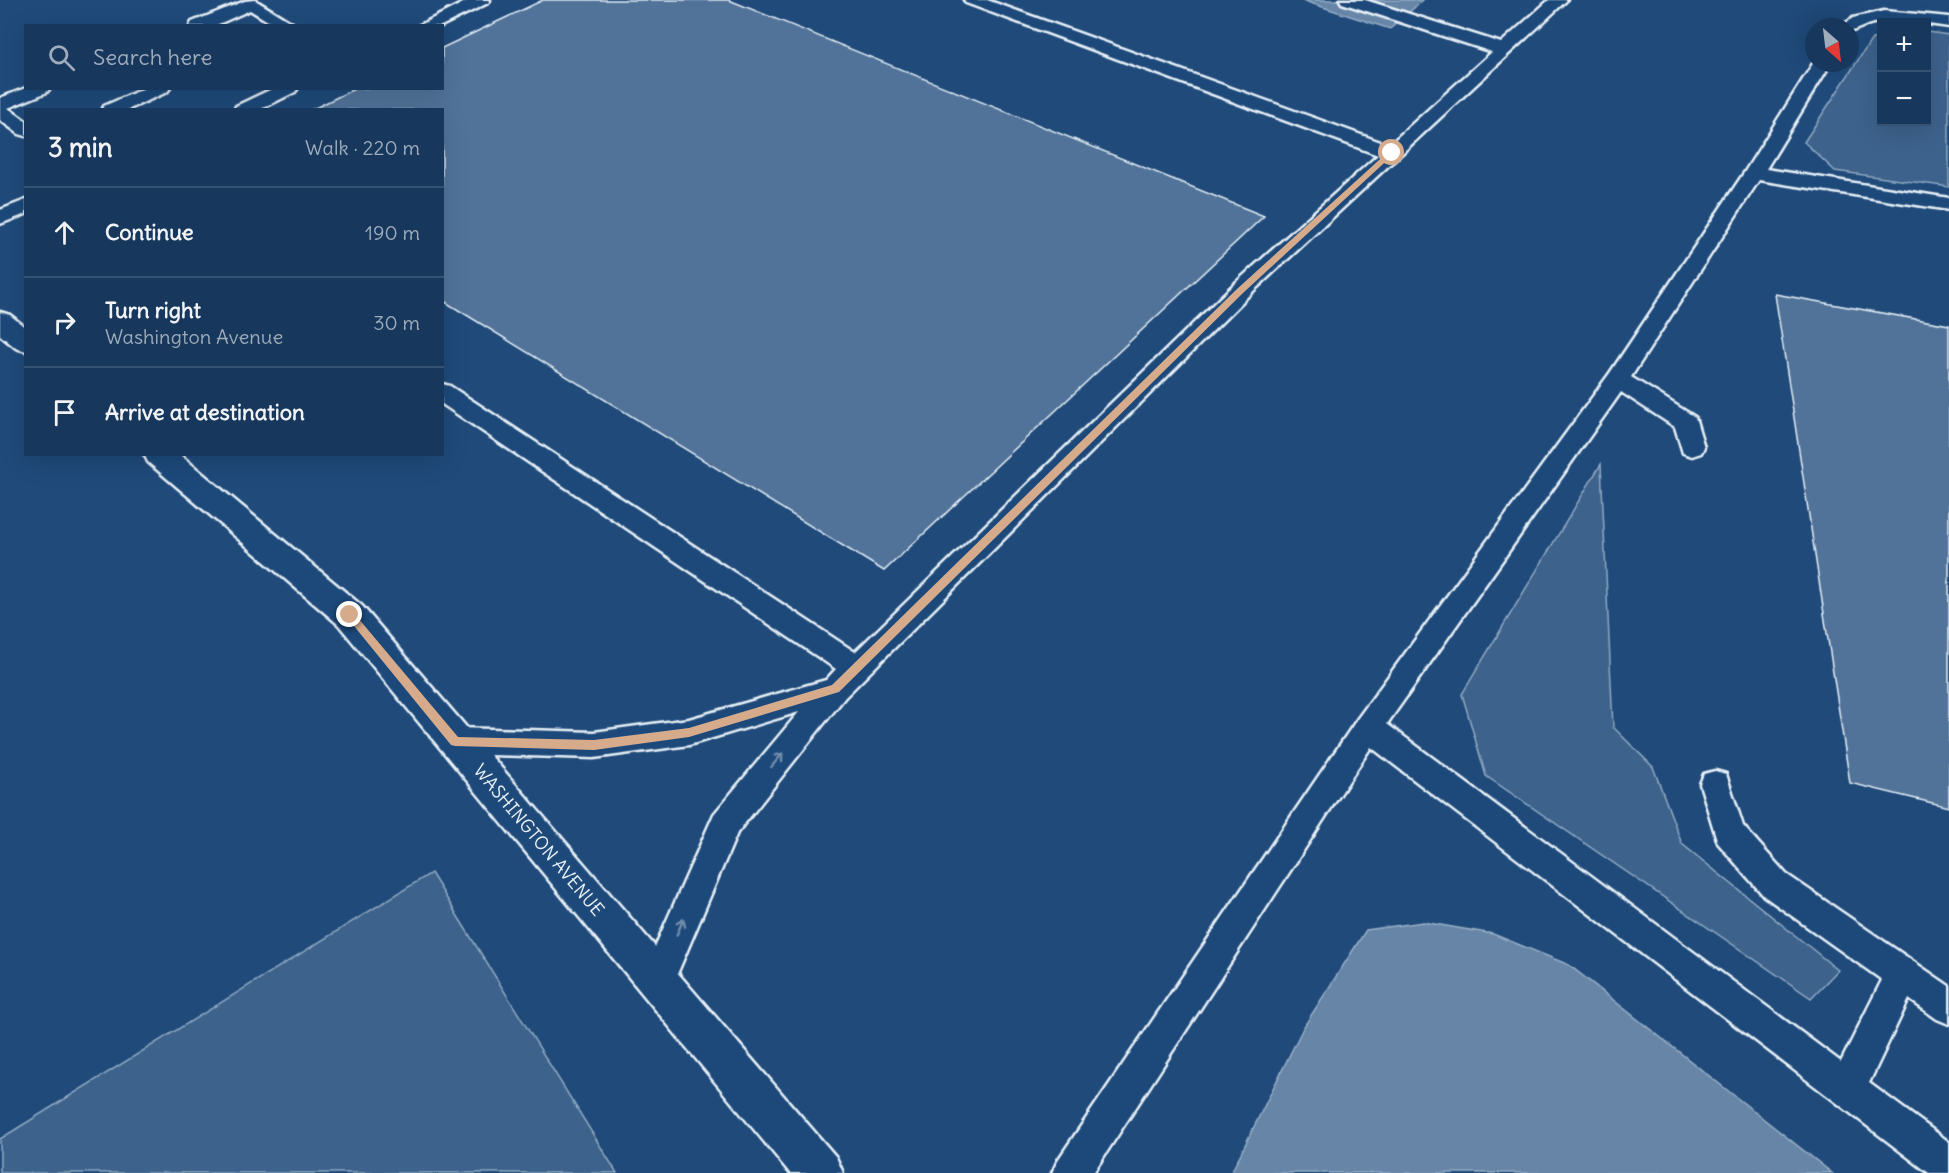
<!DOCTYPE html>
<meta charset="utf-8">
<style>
:root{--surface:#17385c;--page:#244365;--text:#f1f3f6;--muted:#9eacbb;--line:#365272}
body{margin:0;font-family:Delius,sans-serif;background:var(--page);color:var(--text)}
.controls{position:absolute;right:18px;top:18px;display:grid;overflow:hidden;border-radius:0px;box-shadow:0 6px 24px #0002}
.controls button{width:54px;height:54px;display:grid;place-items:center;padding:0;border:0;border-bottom:2px solid var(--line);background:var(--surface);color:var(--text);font:30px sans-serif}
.compass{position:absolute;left:1805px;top:18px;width:54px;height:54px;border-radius:50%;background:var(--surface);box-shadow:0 6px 24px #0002;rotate:152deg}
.stop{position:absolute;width:18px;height:18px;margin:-14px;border:4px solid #d6ab8b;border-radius:50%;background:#fff}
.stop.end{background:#d6ab8b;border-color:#fff;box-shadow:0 2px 6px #0008}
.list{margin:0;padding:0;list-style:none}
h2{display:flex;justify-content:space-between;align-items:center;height:78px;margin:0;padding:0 24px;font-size:26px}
h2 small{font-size:20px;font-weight:400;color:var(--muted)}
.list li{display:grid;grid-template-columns:39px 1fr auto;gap:18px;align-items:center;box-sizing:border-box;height:90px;padding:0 24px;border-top:2px solid var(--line)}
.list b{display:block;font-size:22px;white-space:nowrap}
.list p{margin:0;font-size:20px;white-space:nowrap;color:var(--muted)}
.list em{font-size:20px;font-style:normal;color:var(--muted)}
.icon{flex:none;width:33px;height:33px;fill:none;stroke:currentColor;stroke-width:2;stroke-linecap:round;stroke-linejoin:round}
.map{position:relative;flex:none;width:1949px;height:1173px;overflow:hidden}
.search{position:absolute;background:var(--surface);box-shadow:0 6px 24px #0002;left:24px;top:24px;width:420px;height:66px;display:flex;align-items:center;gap:15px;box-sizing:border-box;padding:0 21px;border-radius:0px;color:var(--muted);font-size:22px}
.panel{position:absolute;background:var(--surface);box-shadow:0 6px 24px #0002;left:24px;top:108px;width:420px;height:348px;border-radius:0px}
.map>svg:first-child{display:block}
</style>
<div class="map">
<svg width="1949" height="1173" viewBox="0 0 1949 1173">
<rect width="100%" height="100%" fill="#1f4a7a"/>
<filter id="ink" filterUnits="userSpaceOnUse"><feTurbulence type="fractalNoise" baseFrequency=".0167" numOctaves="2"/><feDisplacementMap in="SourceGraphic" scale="12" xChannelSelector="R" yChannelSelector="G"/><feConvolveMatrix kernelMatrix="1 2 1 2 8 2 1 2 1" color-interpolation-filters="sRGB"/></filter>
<g filter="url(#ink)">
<path fill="#3c628c" stroke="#92aac2" stroke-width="1.5" d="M 1927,32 L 1949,35 L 1949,187 L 1835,171 L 1804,142 L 1872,39 L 1881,38 L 1882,122 L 1926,122 Z
M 1601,464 L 1613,727 L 1653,767 L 1682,844 L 1838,970 L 1811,998 L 1486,776 L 1462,694 Z
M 431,873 L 617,1173 L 0,1173 L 0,1139 Z"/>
<path fill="#6685a7" stroke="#9ab0c7" stroke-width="1.5" d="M 1301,0 L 1423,0 L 1390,29 Z
M 1423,922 L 1493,934 L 1569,965 L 1832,1173 L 1231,1173 L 1303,1028 L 1366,930 Z"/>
<path fill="#517399" stroke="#e8f1f8" stroke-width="1.5" d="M 543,0 L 729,0 L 1264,216 L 884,571 L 442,300 L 442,110 L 311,110 L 356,88 L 442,88 L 442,48 Z
M 1775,294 L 1949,325 L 1949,807 L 1850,783 Z"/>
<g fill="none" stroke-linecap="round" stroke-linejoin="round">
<defs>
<path id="lane" d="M 255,0 L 297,26 L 276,26 L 250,10 L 214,26 L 190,26 L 192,22 L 245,1 Z
M 469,0 L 490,0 L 488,3 L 441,26 L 418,26 Z
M 964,0 L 987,0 L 1389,145 L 1492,52 L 1342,3 L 1340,0 L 1365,0 L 1501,43 L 1549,0 L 1567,0 L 1248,296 L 845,697 L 737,833 L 669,993 L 657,998 L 645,993 L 640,981 L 714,814 L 799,712 L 689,745 L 594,758 L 455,754 L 444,750 L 440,741 L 444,732 L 455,728 L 594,732 L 689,719 L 826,680 L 836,669 L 442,404 L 442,384 L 450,386 L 855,652 L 1232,286 L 1378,155 L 966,3 Z
M 1884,11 L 1949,17 L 1949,27 C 1924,24 1899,18 1873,23 C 1865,25 1858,29 1850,32 L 1850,27 L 1840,27 L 1853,18 Z
M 1814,62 L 1831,63 L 1766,169 L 1949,198 L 1949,210 L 1759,180 L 1631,377 L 1695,417 L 1704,447 L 1701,453 L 1692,456 L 1683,453 L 1675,427 L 1621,392 L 1387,724 L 1841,1062 L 1882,980 L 1764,896 L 1718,843 L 1700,784 L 1704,774 L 1715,771 L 1726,774 L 1743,826 L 1786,874 L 1949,986 L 1949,1024 L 1937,1019 L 1909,999 L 1869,1083 L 1949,1142 L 1949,1173 L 1929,1173 L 1371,747 L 1093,1173 L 1052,1173 L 1058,1160 L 1358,718 L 1610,373 L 1744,173 Z
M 26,88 L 50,88 L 47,92 L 8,108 L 26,121 L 26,136 L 19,134 L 0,120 L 0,98 Z
M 145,88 L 170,88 L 167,92 L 127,110 L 102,110 L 104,106 Z
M 274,88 L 298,88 L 295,92 L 259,110 L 234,110 L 236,106 Z
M 26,200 L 26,214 L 0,224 L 0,210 Z"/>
<path id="secondary" d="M 0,312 L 10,315 L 26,328 L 26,351 L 16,348 L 0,335 Z
M 144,454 L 179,454 L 362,606 L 836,1157 L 843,1173 L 790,1173 L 338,624 L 148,462 Z"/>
</defs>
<use href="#lane" stroke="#e8f1f8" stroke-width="5"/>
<use href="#secondary" stroke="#e8f1f8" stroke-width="5"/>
<use href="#lane" fill="#1f4a7a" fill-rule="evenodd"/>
<use href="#secondary" fill="#1f4a7a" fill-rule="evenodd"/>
</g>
<defs><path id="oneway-shaft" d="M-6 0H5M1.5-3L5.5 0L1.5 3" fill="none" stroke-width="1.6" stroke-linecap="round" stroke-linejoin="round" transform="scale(1.5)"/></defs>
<g stroke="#6f8dac">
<use href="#oneway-shaft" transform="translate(777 760) rotate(-51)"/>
<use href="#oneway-shaft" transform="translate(680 927) rotate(-67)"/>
</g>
</g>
<path fill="#d6ab8b" d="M 1389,151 L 1395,153 L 1243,293 L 839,692 L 689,737 L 594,750 L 455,746 L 451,745 L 345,615 L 350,611 L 353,612 L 458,737 L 594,740 L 689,728 L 832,685 L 1237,289 Z"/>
<g text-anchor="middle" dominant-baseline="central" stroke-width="5" stroke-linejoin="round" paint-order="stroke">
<g font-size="18" fill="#e8f1f8" stroke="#1f4a7a">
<text transform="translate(539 840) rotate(50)">WASHINGTON AVENUE</text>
</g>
</g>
</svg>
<div class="controls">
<button>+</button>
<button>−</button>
</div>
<svg class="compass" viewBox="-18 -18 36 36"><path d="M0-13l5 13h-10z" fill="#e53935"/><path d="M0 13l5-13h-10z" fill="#9eacbb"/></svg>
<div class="stop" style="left:1392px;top:153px"></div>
<div class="stop end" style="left:350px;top:615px"></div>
<div class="search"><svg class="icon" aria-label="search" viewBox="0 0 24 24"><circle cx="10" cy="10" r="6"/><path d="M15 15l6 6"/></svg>Search here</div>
<section class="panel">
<h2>3 min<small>Walk · 220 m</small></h2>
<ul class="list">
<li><svg class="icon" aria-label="ahead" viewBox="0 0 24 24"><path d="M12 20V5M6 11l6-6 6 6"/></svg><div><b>Continue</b></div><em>190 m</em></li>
<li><svg class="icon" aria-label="right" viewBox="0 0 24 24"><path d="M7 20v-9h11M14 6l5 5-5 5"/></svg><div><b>Turn right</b><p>Washington Avenue</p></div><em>30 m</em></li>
<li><svg class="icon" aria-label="arrive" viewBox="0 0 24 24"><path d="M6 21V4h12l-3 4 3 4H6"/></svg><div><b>Arrive at destination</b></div></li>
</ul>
</section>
</div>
